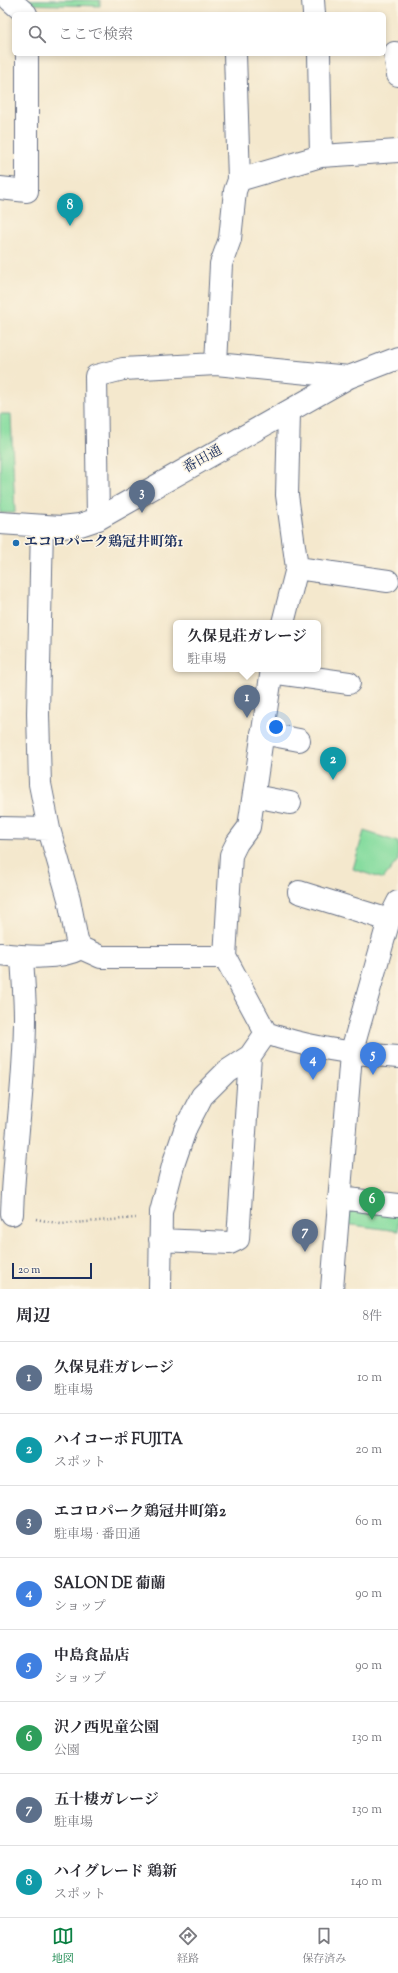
<!DOCTYPE html>
<html lang="ja">
<meta charset="utf-8">
<style>
:root{--surface:#fff;--page:#f7f7f7;--text:#2b2b33;--muted:#7c7c81;--line:#e1e1e2;--accent:#0b8043}
body{margin:0;font-family:"Sorts Mill Goudy","Noto Serif JP",serif;background:var(--page);color:var(--text)}
.scale{position:absolute;left:12px;bottom:10px;width:80px;box-sizing:border-box;padding-left:4px;border:2px solid #1b2f5e;border-top:0;font-size:11px;line-height:14px;white-space:nowrap;color:#1b2f5e;-webkit-text-stroke:3px #fcf5e5;paint-order:stroke}
.you{position:absolute;left:276px;top:727px;width:14px;height:14px;margin:-10px;border:3px solid #fff;border-radius:50%;background:#1a73e8;box-shadow:0 0 0 6px #1a73e833}
.badge{display:grid;place-items:center;width:26px;height:26px;border-radius:50%;background:var(--accent);color:#fff;font-size:13px;font-weight:700}
.pin{position:absolute;translate:-50% -33px;filter:drop-shadow(0 1px 2px #0008)}
.pin::after{content:'';position:absolute;top:21px;width:14px;height:12px;background:inherit;clip-path:polygon(0 0,100% 0,50% 100%)}
.popup{position:absolute;left:173px;top:620px;width:148px;height:52px;box-sizing:border-box;display:grid;place-content:center;border-radius:6px;background:var(--surface);filter:drop-shadow(0 1px 3px #0005);font-size:13px;white-space:nowrap;color:var(--muted)}
.popup b{font-size:15px;color:var(--text)}
.popup::after{content:'';position:absolute;left:50%;top:100%;margin-left:-8px;border:8px solid transparent;border-top-color:var(--surface)}
.list{margin:0;padding:0;list-style:none}
h2{display:flex;justify-content:space-between;align-items:center;height:52px;margin:0;padding:0 16px;font-size:17px}
h2 small{font-size:13px;font-weight:400;color:var(--muted)}
.list li{display:grid;grid-template-columns:26px 1fr auto;gap:12px;align-items:center;box-sizing:border-box;height:72px;padding:0 16px;border-top:1px solid var(--line)}
.list b{display:block;font-size:15px;white-space:nowrap}
.list p{margin:0;font-size:13px;white-space:nowrap;color:var(--muted)}
.list em{font-size:13px;font-style:normal;color:var(--muted)}
.icon{flex:none;width:22px;height:22px;fill:none;stroke:currentColor;stroke-width:2;stroke-linecap:round;stroke-linejoin:round}
.map{position:relative;flex:none;width:398px;height:1289px;overflow:hidden}
.search{position:absolute;background:var(--surface);box-shadow:0 2px 6px #0003;left:12px;right:12px;top:12px;height:44px;display:flex;align-items:center;gap:10px;box-sizing:border-box;padding:0 14px;border-radius:6px;color:var(--muted);font-size:15px}
.sheet{height:628px;background:var(--surface)}
nav{display:flex;justify-content:space-around;align-items:center;box-sizing:border-box;height:56px;border-top:1px solid var(--line);background:var(--surface);font-size:11px;color:var(--muted)}
nav a{display:grid;justify-items:center;gap:2px}
nav .on{color:var(--accent)}
.map>svg:first-child{display:block}
</style>
<div class="map">
<svg width="398" height="1289" viewBox="0 0 398 1289">
<rect width="100%" height="100%" fill="#fcf5e5"/>
<filter id="ink" filterUnits="userSpaceOnUse"><feTurbulence type="fractalNoise" baseFrequency=".025" numOctaves="2"/><feDisplacementMap in="SourceGraphic" scale="8" xChannelSelector="R" yChannelSelector="G"/><feConvolveMatrix kernelMatrix="1 2 1 2 8 2 1 2 1" color-interpolation-filters="sRGB"/></filter>
<filter id="wash" filterUnits="userSpaceOnUse"><feTurbulence type="fractalNoise" baseFrequency=".012" numOctaves="4" result="noise"/><feDisplacementMap in="SourceGraphic" scale="16" xChannelSelector="R" yChannelSelector="G"/><feGaussianBlur stdDeviation="0.9" result="paint"/><feColorMatrix in="noise" values="0 0 0 0 0 0 0 0 0 0 0 0 0 0 0 0 0 1.4 0 .05"/><feComposite in="paint" operator="in"/></filter>
<g filter="url(#wash)">
<rect width="100%" height="100%" fill="#f4e8cd"/>
<path fill="#86dc9f" stroke="#50867e" d="M 21,0 L 100,0 L 100,6 L 21,4 Z
M 0,414 L 11,414 L 15,513 L 0,513 Z
M 364,831 L 398,842 L 398,860 L 383,879 L 353,869 Z
M 346,1209 L 398,1215 L 398,1231 L 345,1224 Z"/>
</g>
<g filter="url(#ink)">
<g fill="none" stroke-linecap="round" stroke-linejoin="round">
<defs>
<path id="minor" d="M 10,0 L 26,14
M 313,0 L 314,14
M 395,53 L 398,75
M 235,54 L 239,180
M 319,54 L 321,156
M 0,188 L 27,191 L 27,54
M 349,377 L 216,364 L 221,264 L 230,239 L 235,191 L 239,180 L 321,156 L 398,151
M 98,519 L 96,376 L 123,369 L 216,364
M 0,523 L 61,527 L 80,525 L 98,519 L 349,377 L 398,358
M 42,526 L 38,714 L 40,784 L 49,829 L 69,899 L 77,941 L 81,948
M 297,568 L 388,581
M 283,623 L 297,568 L 287,495 L 289,412
M 271,672 L 349,683
M 262,733 L 299,740
M 254,796 L 290,803
M 0,828 L 49,829
M 299,892 L 389,920
M 0,954 C 26,957 58,960 81,948 L 101,957 L 225,957
M 266,1033 L 225,957 L 231,855 L 237,843 L 249,827 L 272,669
M 339,1198 L 398,1205
M 12,1214 C 14,1148 25,1084 25,1018 C 25,998 23,977 22,957
M 160,1240 L 230,1243 L 238,1239 L 250,1056
M 160,1289 L 161,1212 L 174,1162 L 186,1127 L 202,1096 L 227,1071 L 250,1056 L 266,1033 C 308,1048 354,1054 398,1057
M 332,1289 L 351,1054 L 389,920 L 398,902"/>
</defs>
<use href="#minor" stroke="#677085" stroke-width="24"/>
<path stroke="#677085" stroke-width="2.5" stroke-dasharray="1 3" stroke-linecap="butt" d="M 36,1219 L 61,1224 L 136,1218"/>
<use href="#minor" stroke="#fff" stroke-width="22"/>
</g>
</g>
<circle fill="#1f6fb2" stroke="#fcf5e5" stroke-width="1.5" cx="16" cy="543" r="4"/>
<g text-anchor="middle" dominant-baseline="central" stroke-width="3" stroke-linejoin="round" paint-order="stroke">
<g font-size="14" fill="#1b2f5e" stroke="#fcf5e5">
<text transform="translate(203 460) rotate(-29)">番田通</text>
</g>
<g font-size="14" font-weight="bold" fill="#1b2f5e" stroke="#fcf5e5" text-anchor="start">
<text x="24" y="543">エコロパーク鶏冠井町第1</text>
</g>
</g>
</svg>
<div class="scale">20 m</div>
<div class="you"></div>
<div class="pin badge" style="left:247px;top:718px;background:#5c6f8a">1</div>
<div class="popup"><b>久保見荘ガレージ</b>駐車場</div>
<div class="pin badge" style="left:333px;top:780px;background:#0f9aa8">2</div>
<div class="pin badge" style="left:142px;top:513px;background:#5c6f8a">3</div>
<div class="pin badge" style="left:313px;top:1080px;background:#3f7fe0">4</div>
<div class="pin badge" style="left:373px;top:1075px;background:#3f7fe0">5</div>
<div class="pin badge" style="left:372px;top:1220px;background:#2e9e5b">6</div>
<div class="pin badge" style="left:305px;top:1252px;background:#5c6f8a">7</div>
<div class="pin badge" style="left:70px;top:226px;background:#0f9aa8">8</div>
<div class="search"><svg class="icon" aria-label="search" viewBox="0 0 24 24"><circle cx="10" cy="10" r="6"/><path d="M15 15l6 6"/></svg>ここで検索</div>
</div>
<section class="sheet">
<h2>周辺<small>8件</small></h2>
<ul class="list">
<li><span class="badge" style="background:#5c6f8a">1</span><div><b>久保見荘ガレージ</b><p>駐車場</p></div><em>10 m</em></li>
<li><span class="badge" style="background:#0f9aa8">2</span><div><b>ハイコーポ FUJITA</b><p>スポット</p></div><em>20 m</em></li>
<li><span class="badge" style="background:#5c6f8a">3</span><div><b>エコロパーク鶏冠井町第2</b><p>駐車場 · 番田通</p></div><em>60 m</em></li>
<li><span class="badge" style="background:#3f7fe0">4</span><div><b>SALON DE 葡蘭</b><p>ショップ</p></div><em>90 m</em></li>
<li><span class="badge" style="background:#3f7fe0">5</span><div><b>中島食品店</b><p>ショップ</p></div><em>90 m</em></li>
<li><span class="badge" style="background:#2e9e5b">6</span><div><b>沢ノ西児童公園</b><p>公園</p></div><em>130 m</em></li>
<li><span class="badge" style="background:#5c6f8a">7</span><div><b>五十棲ガレージ</b><p>駐車場</p></div><em>130 m</em></li>
<li><span class="badge" style="background:#0f9aa8">8</span><div><b>ハイグレード 鶏新</b><p>スポット</p></div><em>140 m</em></li>
</ul>
</section>
<nav>
<a class="on"><svg class="icon" aria-label="map" viewBox="0 0 24 24"><path d="M3 6l6-2 6 2 6-2v14l-6 2-6-2-6 2zM9 4v14M15 6v14"/></svg>地図</a>
<a><svg class="icon" aria-label="directions" viewBox="0 0 24 24"><path d="M12 3l9 9-9 9-9-9zM9 14v-3h6M13 9l2 2-2 2"/></svg>経路</a>
<a><svg class="icon" aria-label="saved" viewBox="0 0 24 24"><path d="M7 4h10v16l-5-4-5 4z"/></svg>保存済み</a>
</nav>
